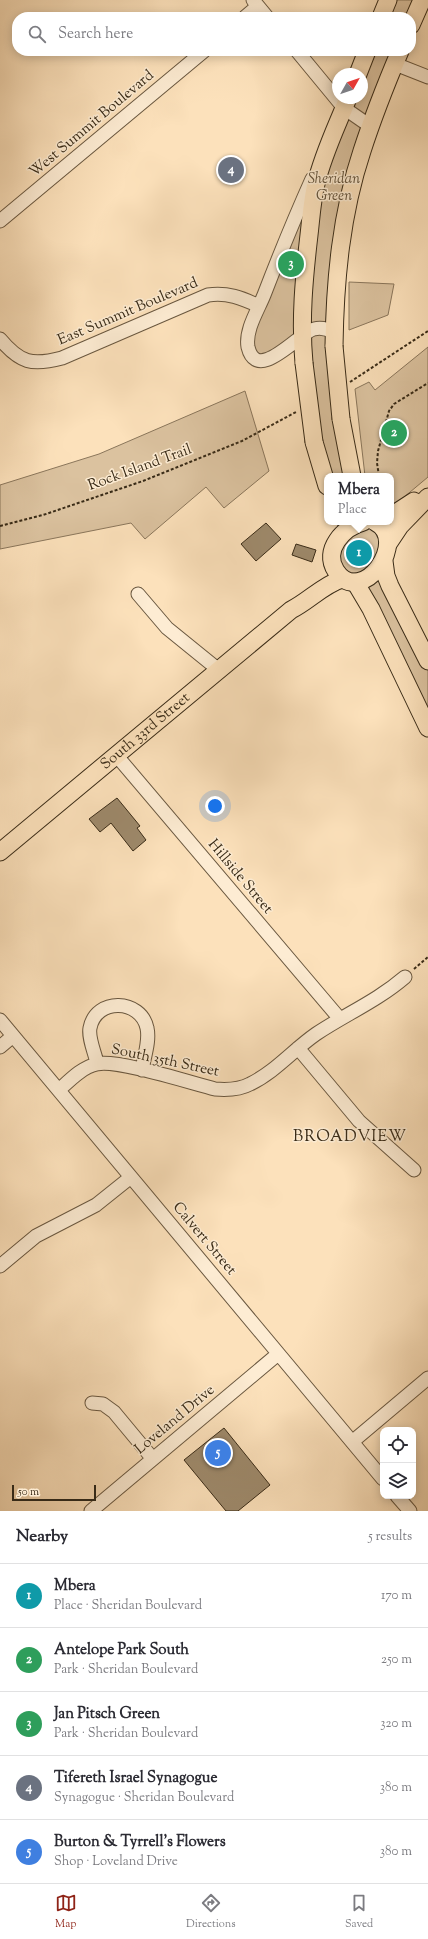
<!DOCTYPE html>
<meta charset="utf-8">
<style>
:root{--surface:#fff;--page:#f2f2f3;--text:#2b2b33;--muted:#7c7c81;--line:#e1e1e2;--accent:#8f2418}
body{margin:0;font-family:"Sorts Mill Goudy",serif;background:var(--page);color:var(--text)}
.controls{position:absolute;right:12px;bottom:12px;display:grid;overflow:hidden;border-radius:8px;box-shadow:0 2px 10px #0003}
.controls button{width:36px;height:36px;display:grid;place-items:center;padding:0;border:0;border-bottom:1px solid var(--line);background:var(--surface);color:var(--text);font:20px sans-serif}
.compass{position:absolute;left:332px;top:68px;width:36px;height:36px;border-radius:50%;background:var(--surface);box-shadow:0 2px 10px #0003;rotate:50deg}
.scale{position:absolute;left:12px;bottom:10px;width:84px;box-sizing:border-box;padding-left:4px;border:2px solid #392b17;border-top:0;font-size:11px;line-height:14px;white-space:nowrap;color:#392b17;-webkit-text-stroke:3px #fdecd3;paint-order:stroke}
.you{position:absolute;left:215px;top:806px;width:14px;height:14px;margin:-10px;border:3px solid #fff;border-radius:50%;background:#1a73e8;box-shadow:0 0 0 6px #1a73e833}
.badge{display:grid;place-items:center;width:26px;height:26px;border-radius:50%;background:var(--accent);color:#fff;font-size:13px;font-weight:700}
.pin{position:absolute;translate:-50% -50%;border:2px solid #fff;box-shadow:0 1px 4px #0006}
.popup{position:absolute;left:324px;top:473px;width:70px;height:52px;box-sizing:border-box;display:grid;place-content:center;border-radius:8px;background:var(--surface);filter:drop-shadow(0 1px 3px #0005);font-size:13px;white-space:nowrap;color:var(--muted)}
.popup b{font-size:15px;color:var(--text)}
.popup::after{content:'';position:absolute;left:50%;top:100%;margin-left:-8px;border:8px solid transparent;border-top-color:var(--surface)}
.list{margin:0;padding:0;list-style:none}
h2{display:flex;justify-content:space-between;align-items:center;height:52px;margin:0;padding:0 16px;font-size:17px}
h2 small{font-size:13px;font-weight:400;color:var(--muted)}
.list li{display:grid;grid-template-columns:26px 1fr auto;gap:12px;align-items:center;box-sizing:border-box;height:64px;padding:0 16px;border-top:1px solid var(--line)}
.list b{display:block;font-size:15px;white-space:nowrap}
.list p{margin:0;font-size:13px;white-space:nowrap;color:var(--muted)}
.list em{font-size:13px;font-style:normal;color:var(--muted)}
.icon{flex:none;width:22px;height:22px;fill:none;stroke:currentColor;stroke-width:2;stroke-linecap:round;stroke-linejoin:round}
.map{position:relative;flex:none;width:428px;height:1511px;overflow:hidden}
.search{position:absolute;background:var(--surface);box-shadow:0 2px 10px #0003;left:12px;right:12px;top:12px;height:44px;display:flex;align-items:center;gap:10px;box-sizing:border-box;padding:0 14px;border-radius:16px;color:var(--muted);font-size:15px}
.sheet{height:372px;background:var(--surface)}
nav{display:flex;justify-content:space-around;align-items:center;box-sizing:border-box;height:56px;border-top:1px solid var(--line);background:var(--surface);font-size:11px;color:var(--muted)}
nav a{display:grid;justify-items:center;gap:2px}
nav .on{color:var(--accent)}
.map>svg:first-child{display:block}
</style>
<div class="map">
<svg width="428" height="1511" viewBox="0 0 428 1511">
<rect width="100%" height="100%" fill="#fce1bb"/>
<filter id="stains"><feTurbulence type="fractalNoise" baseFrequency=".005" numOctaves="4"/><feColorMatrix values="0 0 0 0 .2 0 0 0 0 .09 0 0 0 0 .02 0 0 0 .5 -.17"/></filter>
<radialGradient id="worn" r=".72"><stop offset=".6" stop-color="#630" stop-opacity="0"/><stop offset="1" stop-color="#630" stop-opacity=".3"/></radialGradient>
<path fill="#dbc29f" stroke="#8a765b" d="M 388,0 L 422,0 L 411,17 L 381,17 Z
M 367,51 L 400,51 L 375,112 L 336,284 L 352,476 L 327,476 L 302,337 L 259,360 L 249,334 L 348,98 L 362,98 L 362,74 Z
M 349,282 L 394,284 L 388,315 L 349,330 Z
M 428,347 L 428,477 L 391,508 L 391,476 L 365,476 L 355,389 L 369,382 L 375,390 Z
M 245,391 L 269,471 L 224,508 L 206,487 L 145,539 L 131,523 L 0,549 L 0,485 L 99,454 Z
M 337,522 L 375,522 L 386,555 L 428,661 L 428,728 L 349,582 L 333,549 L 338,529 Z"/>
<path fill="#9e8a6c" stroke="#392b17" d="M 266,523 L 281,539 L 256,561 L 241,544 Z
M 296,544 L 316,550 L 312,562 L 292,555 Z
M 117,798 L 140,826 L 137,828 L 146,840 L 133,851 L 111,823 L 100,832 L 89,819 Z
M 224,1428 L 270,1485 L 238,1511 L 226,1511 L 184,1460 Z"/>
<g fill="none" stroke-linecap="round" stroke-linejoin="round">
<defs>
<path id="minor" d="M 253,0 L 267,17
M 245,17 L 258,6
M 297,51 L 344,108 L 370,126
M 395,64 L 428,77
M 312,179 C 295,217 279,256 264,295 C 258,310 245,330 248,347 C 257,385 300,332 314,329 C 322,327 328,329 334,333
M 0,221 L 204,51
M 0,339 C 20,363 32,366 62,358 L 208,295 C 227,292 242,298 259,306
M 138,594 L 167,628 L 220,671
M 116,755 L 340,1019
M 0,1020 L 383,1479
M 0,1047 L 13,1036
M 298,1048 L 359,1121 L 414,1170
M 97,1063 C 95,1053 88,1038 90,1028 C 96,997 141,999 147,1028 C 150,1041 144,1057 142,1070
M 59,1090 C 69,1081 82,1067 97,1064 C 117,1059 191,1083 215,1089 C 227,1090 239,1090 250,1084 C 275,1072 293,1050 316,1034 C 346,1014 377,1001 405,977
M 0,1266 L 36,1236 L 96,1205 L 131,1177
M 92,1403 L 103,1404 L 114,1412 L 153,1459
M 352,1442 L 428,1378
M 397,1496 L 410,1511
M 91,1511 L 278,1354"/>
<g id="major">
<path d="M 381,17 L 388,0"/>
<path d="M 411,25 L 422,0"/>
<path d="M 358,74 L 367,51"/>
<path d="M 334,346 C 335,280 341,214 362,151 C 373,117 386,84 400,51"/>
<path d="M 304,363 C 300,320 304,278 309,235 C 311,218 312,200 316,184 C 323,154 337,126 348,98"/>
<path d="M 341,419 L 352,476"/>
<path d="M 314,442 L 327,486"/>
<path d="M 391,516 L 414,501"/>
<path d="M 363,522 C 344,527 322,550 336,571 C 361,609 411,540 375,522"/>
<path d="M 388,544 L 400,526 L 428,497"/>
<path d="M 384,561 L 386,576 L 390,586 L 428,661"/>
<path d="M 355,582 L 371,609 L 428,728"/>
<path id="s1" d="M 0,852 L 291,610 C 309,601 323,585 342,579"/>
</g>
</defs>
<use href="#minor" stroke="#6a5840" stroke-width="15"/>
<use href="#major" stroke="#392b17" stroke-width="19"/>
<path stroke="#392b17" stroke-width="2" stroke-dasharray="3 2" stroke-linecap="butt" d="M 350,382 L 428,331
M 379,476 L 377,463 L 378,451 L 389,411 L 394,404 L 428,383
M 0,526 L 43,515 L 143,481 L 242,441 L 296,412
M 414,969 L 428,957"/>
<use href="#minor" stroke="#fdecd3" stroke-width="13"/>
<use href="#major" stroke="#fce1bb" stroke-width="17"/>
<defs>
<path id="major-bridge" d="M 334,346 L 341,419
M 304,363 L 314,442"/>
</defs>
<use href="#major-bridge" stroke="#392b17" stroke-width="19" stroke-linecap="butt"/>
<use href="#major-bridge" stroke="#fce1bb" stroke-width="17"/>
</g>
<g text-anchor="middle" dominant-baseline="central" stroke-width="3" stroke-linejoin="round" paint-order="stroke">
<g font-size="15" fill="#392b17" stroke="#fdecd3">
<text transform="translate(92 124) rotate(-40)">West Summit Boulevard</text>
<text transform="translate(128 312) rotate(-23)">East Summit Boulevard</text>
<text transform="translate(140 468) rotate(-20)">Rock Island Trail</text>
<text stroke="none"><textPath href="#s1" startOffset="189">South 33rd Street</textPath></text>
<text transform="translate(240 877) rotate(50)">Hillside Street</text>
<text transform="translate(165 1061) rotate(12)">South 35th Street</text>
<text transform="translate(204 1239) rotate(50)">Calvert Street</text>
<text transform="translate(175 1420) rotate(-40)">Loveland Drive</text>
</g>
<g font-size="15" font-style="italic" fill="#625139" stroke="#fdecd3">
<text x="334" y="179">Sheridan<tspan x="334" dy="17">Green</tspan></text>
</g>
<g font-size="16" letter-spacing="1" fill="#392b17" stroke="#fdecd3">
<text x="350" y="1137">BROADVIEW</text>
</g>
</g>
<rect width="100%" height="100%" filter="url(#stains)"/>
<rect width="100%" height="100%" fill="url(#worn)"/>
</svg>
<div class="controls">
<button><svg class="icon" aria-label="locate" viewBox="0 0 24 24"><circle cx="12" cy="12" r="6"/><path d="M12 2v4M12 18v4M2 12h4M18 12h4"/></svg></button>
<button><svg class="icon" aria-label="layers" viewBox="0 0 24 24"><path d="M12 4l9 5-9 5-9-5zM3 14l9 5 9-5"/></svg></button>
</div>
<svg class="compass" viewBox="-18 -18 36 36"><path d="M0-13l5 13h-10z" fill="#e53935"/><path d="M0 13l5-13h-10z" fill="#7c7c81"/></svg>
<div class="scale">50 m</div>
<div class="you"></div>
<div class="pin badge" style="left:359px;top:553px;background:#0f9aa8">1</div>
<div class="popup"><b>Mbera</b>Place</div>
<div class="pin badge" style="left:394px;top:433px;background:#2e9e5b">2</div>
<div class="pin badge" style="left:291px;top:264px;background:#2e9e5b">3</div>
<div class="pin badge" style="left:231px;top:170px;background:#6b7280">4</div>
<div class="pin badge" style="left:218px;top:1453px;background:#3f7fe0">5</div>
<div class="search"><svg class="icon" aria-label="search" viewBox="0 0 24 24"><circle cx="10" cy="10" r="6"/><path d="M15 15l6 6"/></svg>Search here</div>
</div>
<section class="sheet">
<h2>Nearby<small>5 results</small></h2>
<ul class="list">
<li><span class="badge" style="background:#0f9aa8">1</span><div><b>Mbera</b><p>Place · Sheridan Boulevard</p></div><em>170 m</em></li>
<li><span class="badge" style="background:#2e9e5b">2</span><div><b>Antelope Park South</b><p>Park · Sheridan Boulevard</p></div><em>250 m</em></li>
<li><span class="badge" style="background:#2e9e5b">3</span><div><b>Jan Pitsch Green</b><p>Park · Sheridan Boulevard</p></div><em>320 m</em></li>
<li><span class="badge" style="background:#6b7280">4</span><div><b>Tifereth Israel Synagogue</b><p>Synagogue · Sheridan Boulevard</p></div><em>380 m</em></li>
<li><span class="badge" style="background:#3f7fe0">5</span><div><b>Burton &amp; Tyrrell's Flowers</b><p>Shop · Loveland Drive</p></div><em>380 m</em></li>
</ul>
</section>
<nav>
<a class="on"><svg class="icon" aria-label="map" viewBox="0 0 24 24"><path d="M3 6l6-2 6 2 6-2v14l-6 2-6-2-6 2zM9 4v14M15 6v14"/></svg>Map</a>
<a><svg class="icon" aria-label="directions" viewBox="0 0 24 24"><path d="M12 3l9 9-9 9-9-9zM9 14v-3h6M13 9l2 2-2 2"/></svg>Directions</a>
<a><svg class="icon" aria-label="saved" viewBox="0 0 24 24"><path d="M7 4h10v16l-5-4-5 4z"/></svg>Saved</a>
</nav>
